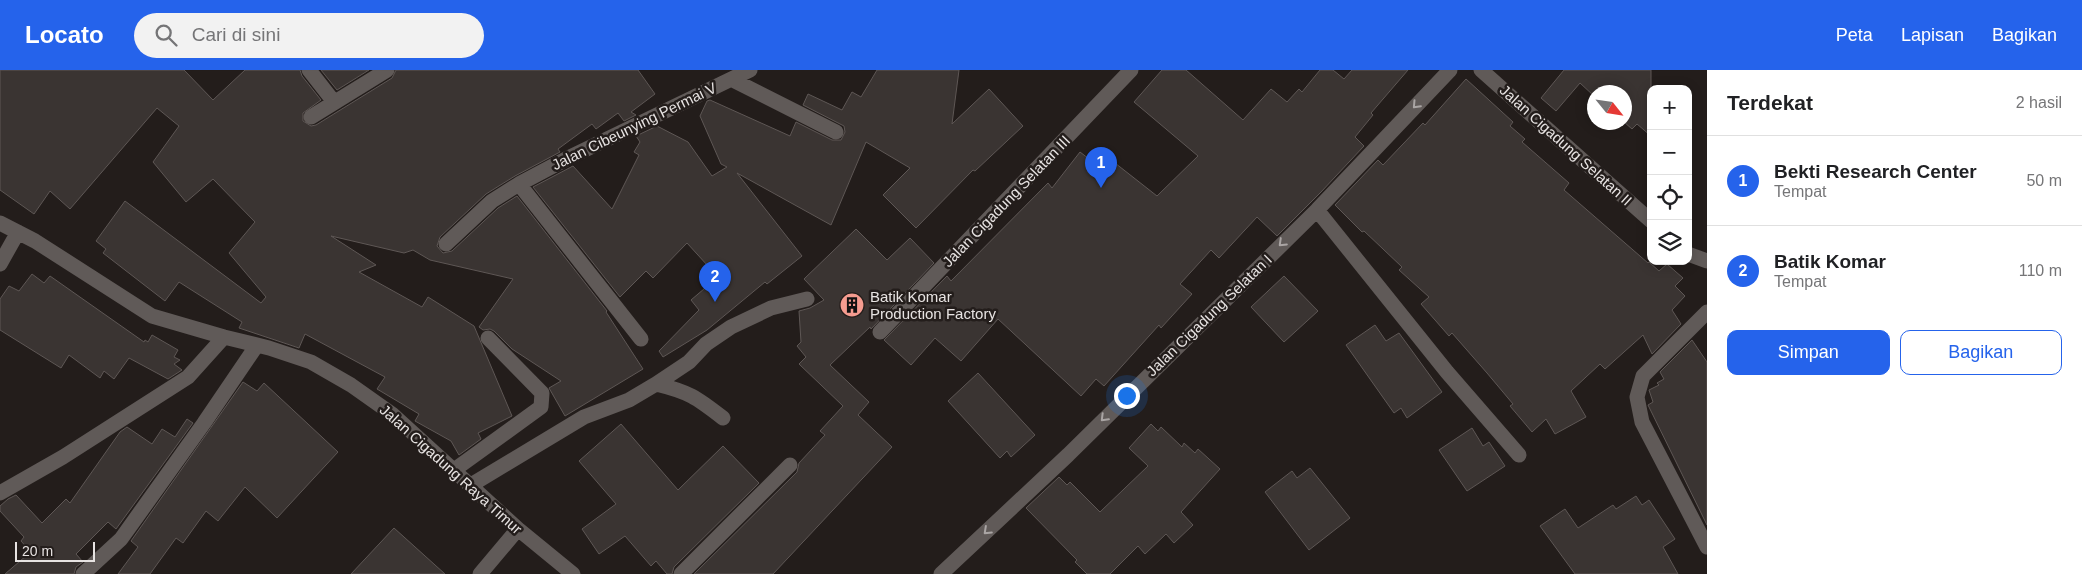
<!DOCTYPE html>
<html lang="id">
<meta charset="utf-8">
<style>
:root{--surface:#fff;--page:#f2f2f2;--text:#202124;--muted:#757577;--line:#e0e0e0;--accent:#2563eb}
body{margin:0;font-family:Helvetica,sans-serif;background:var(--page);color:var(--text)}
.controls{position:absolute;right:15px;top:15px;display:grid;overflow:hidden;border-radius:10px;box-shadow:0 2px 12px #0003}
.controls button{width:45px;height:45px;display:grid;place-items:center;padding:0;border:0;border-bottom:1px solid var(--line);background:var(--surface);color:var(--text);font:25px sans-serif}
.compass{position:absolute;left:1587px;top:15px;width:45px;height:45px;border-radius:50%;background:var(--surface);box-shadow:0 2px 12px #0003;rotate:120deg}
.scale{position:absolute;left:15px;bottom:12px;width:80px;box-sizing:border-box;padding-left:5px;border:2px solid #e7e3e2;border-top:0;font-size:14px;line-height:18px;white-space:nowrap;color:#e7e3e2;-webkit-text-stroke:4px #231d1b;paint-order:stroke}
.you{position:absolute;left:1126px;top:325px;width:18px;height:18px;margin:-12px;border:4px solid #fff;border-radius:50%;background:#1a73e8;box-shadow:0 0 0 8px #1a73e833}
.badge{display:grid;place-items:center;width:32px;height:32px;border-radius:50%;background:var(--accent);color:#fff;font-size:16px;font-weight:700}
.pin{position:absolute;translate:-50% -41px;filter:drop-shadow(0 1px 2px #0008)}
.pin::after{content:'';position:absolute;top:26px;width:18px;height:15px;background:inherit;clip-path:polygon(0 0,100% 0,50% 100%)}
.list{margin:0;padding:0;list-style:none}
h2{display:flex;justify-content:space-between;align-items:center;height:65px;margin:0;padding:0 20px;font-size:21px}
h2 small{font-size:16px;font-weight:400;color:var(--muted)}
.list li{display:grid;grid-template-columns:32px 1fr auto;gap:15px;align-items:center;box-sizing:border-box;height:90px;padding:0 20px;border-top:1px solid var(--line)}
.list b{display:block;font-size:19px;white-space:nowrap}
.list p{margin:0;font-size:16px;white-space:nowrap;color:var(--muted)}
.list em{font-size:16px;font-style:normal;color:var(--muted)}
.actions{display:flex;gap:10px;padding:15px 20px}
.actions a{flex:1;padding:11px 0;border:1px solid var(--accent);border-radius:10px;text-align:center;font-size:18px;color:var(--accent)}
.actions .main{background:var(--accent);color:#fff}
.icon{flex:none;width:28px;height:28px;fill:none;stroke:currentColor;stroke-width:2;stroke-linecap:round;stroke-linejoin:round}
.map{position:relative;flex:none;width:1707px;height:504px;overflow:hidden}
header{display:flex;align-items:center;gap:30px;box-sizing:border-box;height:70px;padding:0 25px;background:var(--accent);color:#fff}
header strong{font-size:24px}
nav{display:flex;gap:28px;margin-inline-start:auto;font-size:18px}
.search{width:350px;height:45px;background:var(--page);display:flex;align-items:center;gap:12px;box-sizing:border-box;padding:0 18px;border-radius:28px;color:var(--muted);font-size:19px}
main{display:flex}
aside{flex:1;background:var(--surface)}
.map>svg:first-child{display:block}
</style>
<header>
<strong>Locato</strong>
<div class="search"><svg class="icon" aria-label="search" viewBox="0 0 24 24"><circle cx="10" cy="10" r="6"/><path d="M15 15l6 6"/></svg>Cari di sini</div>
<nav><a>Peta</a><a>Lapisan</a><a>Bagikan</a></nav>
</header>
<main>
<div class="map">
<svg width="1707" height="504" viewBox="0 0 1707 504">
<rect width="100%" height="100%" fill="#231d1b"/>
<path fill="#3a3432" stroke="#5e5755" d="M 0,0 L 184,0 L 213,30 L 245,0 L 300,0 L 302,6 L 321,30 L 303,43 L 303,51 L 311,56 L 316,55 L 392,8 L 396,0 L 638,0 L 655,24 L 631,42 L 636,45 L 624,51 L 618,43 L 596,59 L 592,54 L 558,79 L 560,82 L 515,106 L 486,124 L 440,167 L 437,176 L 443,183 L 452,181 L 498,138 L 517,126 L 607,241 L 606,242 L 643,299 L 565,346 L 549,318 L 561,311 L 512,279 L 494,261 L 490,259 L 483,260 L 479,257 L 513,209 L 430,190 L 413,180 L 404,183 L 331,166 L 376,195 L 359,202 L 422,237 L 428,227 L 474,256 L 512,346 L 478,363 L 481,369 L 459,385 L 451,371 L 415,351 L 419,344 L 377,319 L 385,307 L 305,264 L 299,278 L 239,258 L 242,252 L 179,212 L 165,231 L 103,183 L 106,179 L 96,171 L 125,131 L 261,233 L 266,227 L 229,183 L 255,152 L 213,109 L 186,132 L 153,92 L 179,56 L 157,38 L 70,139 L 50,121 L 34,144 L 0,120 Z
M 321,0 L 369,0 L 337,20 Z
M 877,0 L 959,0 L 952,54 L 989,19 L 1023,56 L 975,101 L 973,100 L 916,158 L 883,125 L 910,98 L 866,72 L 831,155 L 737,103 L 802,186 L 767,214 L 765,212 L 707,260 L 663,287 L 659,281 L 699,240 L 691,230 L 718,207 L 687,173 L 653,208 L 646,201 L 620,227 L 533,117 L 573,96 L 612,139 L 639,85 L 634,82 L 640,72 L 636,66 L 657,56 L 688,72 L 712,106 L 727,97 L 721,94 L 700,46 L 707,31 L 710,30 L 790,66 L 796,52 L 832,70 L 841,70 L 845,62 L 844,56 L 803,35 L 808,24 L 842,40 L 852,22 L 861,27 Z
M 1162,0 L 1186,0 L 1243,50 L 1271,19 L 1287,32 L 1299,19 L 1302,22 L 1320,0 L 1333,0 L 1344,9 L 1352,0 L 1408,0 L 1371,43 L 1373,45 L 1355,67 L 1364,76 L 1321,122 L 1277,166 L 1257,147 L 1219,188 L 1211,180 L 1180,214 L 1192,224 L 1161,258 L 1159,255 L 1104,316 L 1096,309 L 1081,326 L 998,249 L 961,291 L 935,268 L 911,295 L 884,270 L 947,206 L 951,211 L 1048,113 L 1052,118 L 1080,82 L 1093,92 L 1101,82 L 1157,126 L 1198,86 L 1134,32 Z
M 1564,0 L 1651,0 L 1651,66 L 1637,54 L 1632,59 L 1624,52 L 1624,22 L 1594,22 L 1594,26 L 1580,13 L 1556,41 L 1541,28 Z
M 1466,9 L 1513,52 L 1510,56 L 1525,69 L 1522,72 L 1569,113 L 1564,120 L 1648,193 L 1649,192 L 1659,201 L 1667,194 L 1683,208 L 1675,216 L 1685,226 L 1672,240 L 1681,254 L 1652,284 L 1643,265 L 1605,299 L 1600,294 L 1571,321 L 1586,347 L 1555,364 L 1546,349 L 1532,362 L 1510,336 L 1513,334 L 1487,303 L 1452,263 L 1449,266 L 1421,234 L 1429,227 L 1399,200 L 1402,197 L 1364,161 L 1362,162 L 1335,135 L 1378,90 L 1383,95 L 1423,53 L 1425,55 Z
M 856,159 L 887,190 L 910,168 L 934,193 L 871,259 L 870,257 L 830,295 L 869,332 L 858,345 L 892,377 L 773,504 L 694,504 L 797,402 L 799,393 L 825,365 L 820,361 L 843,336 L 799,294 L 806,287 L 797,276 L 801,272 L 799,241 L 810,238 L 824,230 L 804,209 Z
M 32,204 L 44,213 L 50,206 L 144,272 L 145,270 L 148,272 L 152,265 L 178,280 L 174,287 L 180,290 L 174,294 L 182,300 L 168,309 L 129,288 L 114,309 L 104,301 L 100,308 L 69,285 L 61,298 L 0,260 L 0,229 L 9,216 L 19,221 Z
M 1284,206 L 1318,241 L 1284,272 L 1251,237 Z
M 1375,255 L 1386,271 L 1399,263 L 1442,322 L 1407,348 L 1401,338 L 1394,343 L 1346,275 Z
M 1692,270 L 1707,292 L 1707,455 L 1648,335 L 1653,332 L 1649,320 L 1659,315 L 1657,313 L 1664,309 L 1660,302 Z
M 978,303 L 1035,365 L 1011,387 L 1007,381 L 1000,388 L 948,331 Z
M 243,312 L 257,321 L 264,313 L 338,382 L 277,448 L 245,417 L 218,451 L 206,441 L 183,473 L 176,468 L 150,504 L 118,504 L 138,477 L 131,471 Z
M 187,349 L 193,353 L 116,459 L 108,452 L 76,484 L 83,492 L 76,497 L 74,504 L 5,504 L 27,485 L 26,483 L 29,480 L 21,471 L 24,467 L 0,441 L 0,436 L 8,429 L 16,425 L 42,453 L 66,429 L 70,433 L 120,362 L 127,357 L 152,374 L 162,359 L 175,367 Z
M 621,354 L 678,420 L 723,376 L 759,413 L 674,497 L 672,504 L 667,504 L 656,491 L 651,496 L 625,466 L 599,484 L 582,459 L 616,434 L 579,391 Z
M 1151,354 L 1158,361 L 1161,357 L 1182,377 L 1184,373 L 1195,383 L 1198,379 L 1220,399 L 1181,442 L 1193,455 L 1174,473 L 1166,464 L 1145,484 L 1138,476 L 1110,504 L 1087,504 L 1075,492 L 1077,490 L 1026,438 L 1059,407 L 1067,415 L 1070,412 L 1100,442 L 1148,396 L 1129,378 Z
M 1472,358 L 1483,376 L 1489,372 L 1505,396 L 1467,421 L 1439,380 Z
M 1310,398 L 1350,448 L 1309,480 L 1265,422 L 1292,401 L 1297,408 Z
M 1636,426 L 1642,435 L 1649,430 L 1675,469 L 1663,477 L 1678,504 L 1575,504 L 1540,456 L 1565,439 L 1578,458 L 1613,435 L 1616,439 Z
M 394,458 L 445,504 L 351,504 Z"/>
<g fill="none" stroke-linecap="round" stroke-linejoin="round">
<path stroke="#605a58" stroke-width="15" d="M 309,0 L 334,32
M 1481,0 L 1651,151
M 731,9 L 836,62
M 311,47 L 387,0
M 519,114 L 641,269
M 1317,140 L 1447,302 L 1519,385
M 0,153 L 35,171 L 152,246 L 224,267 L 269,278 L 311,292 L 351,315 L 392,344 L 518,459 L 573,504
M 446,174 L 492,131 L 519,114 L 568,88 L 750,0
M 1688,184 L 1707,191
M 0,194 L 18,162
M 1707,242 L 1643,306 L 1637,327 L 1642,352 L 1707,477
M 880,262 L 1131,0
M 656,314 C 689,322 696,327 723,348
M 454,400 L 541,337 L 542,323 L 488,268
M 471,415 L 584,347 L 629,330 L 656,314 L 689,292 L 706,274 L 731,257 L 771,238 L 807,229
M 0,423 L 63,387 L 188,307 L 224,267
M 83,504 L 121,469 L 204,353 L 257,275
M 480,504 L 518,459
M 681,504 L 790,395
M 941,504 L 1068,385 L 1317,140 L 1450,0"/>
</g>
<defs><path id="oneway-chevron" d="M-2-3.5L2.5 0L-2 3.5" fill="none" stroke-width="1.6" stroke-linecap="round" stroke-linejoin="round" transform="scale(1.25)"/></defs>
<g stroke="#aaa5a4">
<use href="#oneway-chevron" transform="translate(1416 35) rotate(133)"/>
<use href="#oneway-chevron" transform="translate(1282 173) rotate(136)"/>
<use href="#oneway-chevron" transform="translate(1104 348) rotate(135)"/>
<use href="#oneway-chevron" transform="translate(987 461) rotate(137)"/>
</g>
<defs>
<symbol id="building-disc" viewBox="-11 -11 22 22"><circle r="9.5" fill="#f59c90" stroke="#231d1b"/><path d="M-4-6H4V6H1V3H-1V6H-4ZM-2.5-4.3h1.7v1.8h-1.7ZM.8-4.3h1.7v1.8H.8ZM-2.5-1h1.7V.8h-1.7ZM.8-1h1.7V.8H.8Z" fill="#111"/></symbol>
</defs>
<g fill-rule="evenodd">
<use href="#building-disc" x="838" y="221" width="28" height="28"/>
</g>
<g text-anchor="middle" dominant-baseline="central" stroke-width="5" stroke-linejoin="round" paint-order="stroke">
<g font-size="15" fill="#e7e3e2" stroke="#231d1b">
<text transform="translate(634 56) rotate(-26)">Jalan Cibeunying Permai V</text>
<text transform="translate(1566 75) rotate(42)">Jalan Cigadung Selatan II</text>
<text transform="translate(1006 131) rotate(-46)">Jalan Cigadung Selatan III</text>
<text transform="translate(1209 245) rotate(-44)">Jalan Cigadung Selatan I</text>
<text transform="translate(451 399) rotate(42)">Jalan Cigadung Raya Timur</text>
</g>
<g font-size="15" fill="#e7e3e2" stroke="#231d1b" text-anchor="start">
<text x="870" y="226">Batik Komar<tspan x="870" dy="17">Production Factory</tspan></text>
</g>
</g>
</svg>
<div class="controls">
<button>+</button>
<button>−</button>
<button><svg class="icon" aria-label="locate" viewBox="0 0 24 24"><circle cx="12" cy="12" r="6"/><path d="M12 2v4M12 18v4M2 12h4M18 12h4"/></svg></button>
<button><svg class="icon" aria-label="layers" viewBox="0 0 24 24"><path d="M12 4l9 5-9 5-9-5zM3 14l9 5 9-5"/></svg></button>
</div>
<svg class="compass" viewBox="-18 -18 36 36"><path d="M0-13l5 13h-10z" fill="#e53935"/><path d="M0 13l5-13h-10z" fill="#757577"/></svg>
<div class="scale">20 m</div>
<div class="you"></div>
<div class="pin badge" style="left:1101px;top:118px">1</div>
<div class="pin badge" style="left:715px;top:232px">2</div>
</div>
<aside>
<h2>Terdekat<small>2 hasil</small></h2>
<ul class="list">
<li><span class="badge">1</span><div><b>Bekti Research Center</b><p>Tempat</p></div><em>50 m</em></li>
<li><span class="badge">2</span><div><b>Batik Komar</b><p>Tempat</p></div><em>110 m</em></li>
</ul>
<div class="actions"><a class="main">Simpan</a><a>Bagikan</a></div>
</aside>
</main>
